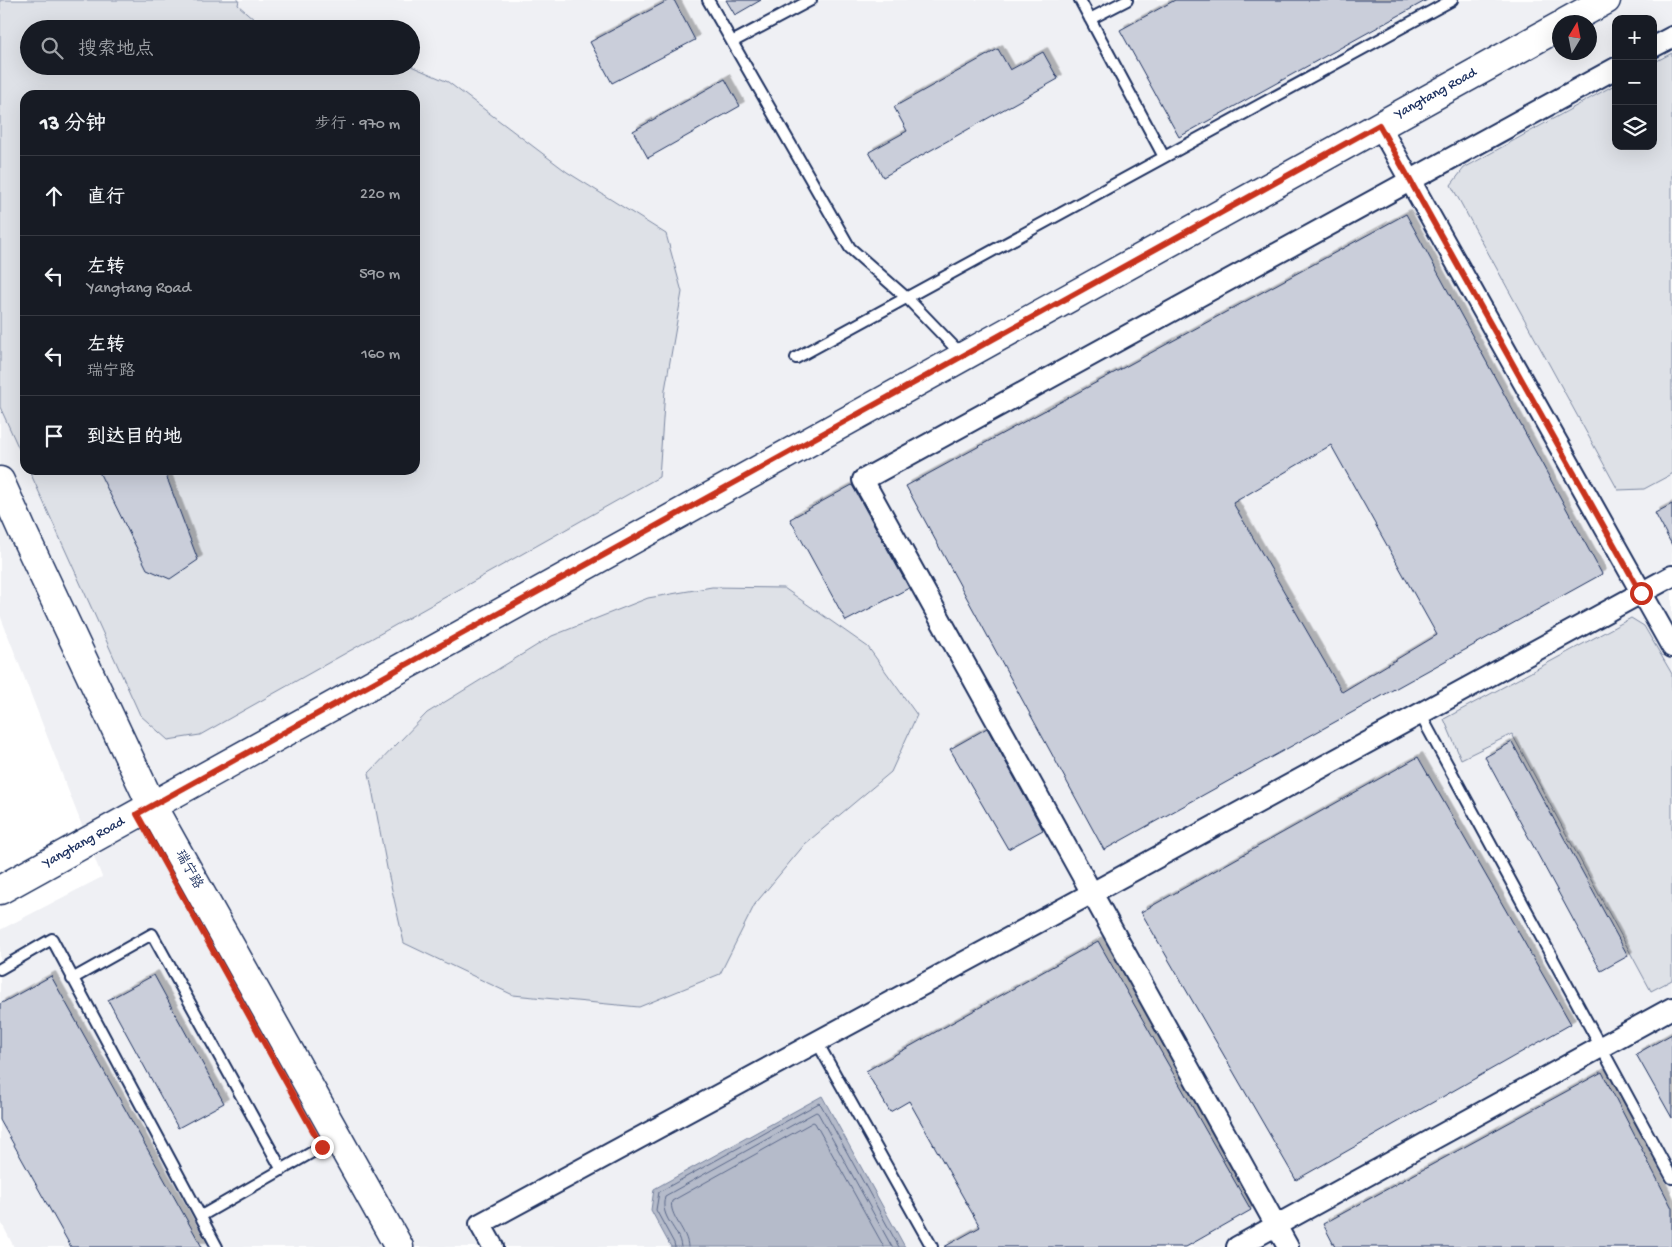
<!DOCTYPE html>
<html lang="zh">
<meta charset="utf-8">
<style>
:root{--surface:#171b24;--page:#242831;--text:#f1f3f6;--muted:#9ea1a6;--line:#363941}
body{margin:0;font-family:"Gochi Hand","LXGW WenKai TC",sans-serif;background:var(--page);color:var(--text)}
.controls{position:absolute;right:15px;top:15px;display:grid;overflow:hidden;border-radius:10px;box-shadow:0 5px 20px #0002}
.controls button{width:45px;height:45px;display:grid;place-items:center;padding:0;border:0;border-bottom:1px solid var(--line);background:var(--surface);color:var(--text);font:25px sans-serif}
.compass{position:absolute;left:1552px;top:15px;width:45px;height:45px;border-radius:50%;background:var(--surface);box-shadow:0 5px 20px #0002;rotate:10deg}
.stop{position:absolute;width:15px;height:15px;margin:-11px;border:4px solid #c8321e;border-radius:50%;background:#fff}
.stop.end{background:#c8321e;border-color:#fff;box-shadow:0 1px 5px #0008}
.list{margin:0;padding:0;list-style:none}
h2{display:flex;justify-content:space-between;align-items:center;height:65px;margin:0;padding:0 20px;font-size:21px}
h2 small{font-size:16px;font-weight:400;color:var(--muted)}
.list li{display:grid;grid-template-columns:32px 1fr auto;gap:15px;align-items:center;box-sizing:border-box;height:80px;padding:0 20px;border-top:1px solid var(--line)}
.list b{display:block;font-size:19px;white-space:nowrap}
.list p{margin:0;font-size:16px;white-space:nowrap;color:var(--muted)}
.list em{font-size:16px;font-style:normal;color:var(--muted)}
.icon{flex:none;width:28px;height:28px;fill:none;stroke:currentColor;stroke-width:2;stroke-linecap:round;stroke-linejoin:round}
.map{position:relative;flex:none;width:1672px;height:1247px;overflow:hidden}
.search{position:absolute;background:var(--surface);box-shadow:0 5px 20px #0002;left:20px;top:20px;width:400px;height:55px;display:flex;align-items:center;gap:12px;box-sizing:border-box;padding:0 18px;border-radius:28px;color:var(--muted);font-size:19px}
.panel{position:absolute;background:var(--surface);box-shadow:0 5px 20px #0002;left:20px;top:90px;width:400px;height:385px;border-radius:15px}
.map>svg:first-child{display:block}
</style>
<div class="map">
<svg width="1672" height="1247" viewBox="0 0 1672 1247">
<defs>
<filter id="shadow"><feDropShadow dx="4.5" dy="-4.5" stdDeviation="0" flood-color="#0004"/></filter>
</defs>
<rect width="100%" height="100%" fill="#fff"/>
<filter id="ink" filterUnits="userSpaceOnUse"><feTurbulence type="fractalNoise" baseFrequency=".02" numOctaves="2"/><feDisplacementMap in="SourceGraphic" scale="10" xChannelSelector="R" yChannelSelector="G"/><feConvolveMatrix kernelMatrix="1 2 1 2 8 2 1 2 1" color-interpolation-filters="sRGB"/></filter>
<g filter="url(#ink)">
<path fill="#eff0f4" fill-rule="evenodd" d="M 0,0 L 1672,0 L 1672,1247 L 14,1247 L 0,1220 L 0,930 L 102,877 L 0,615 ZM 1616,19 L 1653,19 L 1653,146 L 1616,146 ZM 1560,22 L 1590,22 L 1590,52 L 1560,52 ZM 29,29 L 411,29 L 411,66 L 29,66 ZM 25,95 L 415,95 L 415,470 L 25,470 Z"/>
<path fill="#dee1e7" stroke="#7c88a2" d="M 0,0 L 239,0 L 238,5 L 264,28 L 267,29 L 29,29 L 29,66 L 411,66 L 448,82 L 567,172 L 666,234 L 682,292 L 665,390 L 659,477 L 200,735 L 168,740 L 140,715 L 29,470 L 415,470 L 415,95 L 25,95 L 25,462 L 0,407 Z
M 1672,53 L 1672,474 L 1644,489 L 1618,490 L 1451,185 L 1464,168 L 1616,84 L 1616,146 L 1653,146 L 1653,63 Z
M 712,587 L 784,588 L 868,647 L 917,715 L 891,772 L 805,844 L 755,904 L 720,974 L 639,1007 L 513,995 L 404,943 L 387,868 L 369,773 L 427,713 L 552,636 L 648,598 Z
M 1631,618 L 1644,626 L 1672,674 L 1672,980 L 1651,991 L 1512,734 L 1461,759 L 1444,719 Z"/>
<path fill="#b5bbca" stroke="#77839f" d="M 822,1096 L 905,1247 L 671,1247 L 651,1210 L 654,1189 Z"/>
<g fill="none" stroke-linecap="round" stroke-linejoin="round">
<path stroke="#596789" stroke-width="1" d="M 675,1247 L 674,1243 L 656,1210 L 659,1192 L 819,1103 L 821,1105 L 899,1247
M 681,1247 C 679,1227 659,1219 665,1196 L 816,1112 L 818,1113 L 892,1247
M 688,1247 C 688,1231 668,1215 672,1201 L 813,1122 L 815,1123 L 884,1247"/>
</g>
<path fill="#caceda" stroke="#1b2f5e" fill-rule="evenodd" filter="url(#shadow)" d="M 669,0 L 674,0 L 695,40 L 612,83 L 590,42 Z
M 726,0 L 761,0 L 735,15 Z
M 1175,0 L 1427,0 L 1179,137 L 1120,30 Z
M 998,49 L 1010,70 L 1043,52 L 1058,79 L 883,177 L 869,152 L 907,131 L 894,107 Z
M 725,79 L 740,106 L 648,158 L 633,131 Z
M 1406,214 L 1602,574 L 1104,850 L 906,486 ZM 1331,445 L 1437,635 L 1342,692 L 1233,503 Z
M 98,470 L 164,470 L 198,560 L 170,579 L 147,569 Z
M 852,485 L 909,588 L 846,621 L 790,519 Z
M 1672,504 L 1672,545 L 1655,513 Z
M 987,728 L 1043,830 L 1008,849 L 950,749 Z
M 1512,742 L 1628,956 L 1601,971 L 1485,757 Z
M 1418,757 L 1571,1024 L 1296,1180 L 1141,912 Z
M 1098,941 L 1251,1210 L 1186,1247 L 944,1247 L 980,1227 L 909,1101 L 890,1112 L 866,1071 Z
M 154,975 L 224,1103 L 178,1128 L 108,1000 Z
M 51,976 L 202,1247 L 71,1247 L 0,1120 L 0,1004 Z
M 1672,1034 L 1672,1118 L 1636,1054 Z
M 1602,1072 L 1672,1208 L 1672,1247 L 1335,1247 L 1323,1224 Z"/>
<g fill="none" stroke-linecap="round" stroke-linejoin="round">
<defs>
<path id="lane" d="M 708,0 L 850,248 L 909,300 L 962,355
M 1080,0 L 1164,157
M 1090,19 L 1127,0
M 732,42 L 811,0
M 796,358 L 1452,0
M 1420,714 L 1672,1178
M 0,969 L 52,939 L 217,1247
M 72,979 L 152,934 L 282,1170
M 817,1042 L 932,1247
M 201,1216 L 337,1138"/>
<path id="street" d="M 1653,47 L 1672,37
M 1379,125 L 1672,647
M 493,1247 L 480,1224 L 1092,893 L 1672,576
M 1237,1247 L 1672,1008
M 1288,1247 L 863,480 L 1616,68"/>
<path id="secondary" d="M 1566,22 L 1606,0
M 0,890 L 1560,26"/>
<path id="primary" d="M 0,481 L 22,530 L 152,806 L 399,1247"/>
</defs>
<use href="#lane" stroke="#1b2f5e" stroke-width="14"/>
<use href="#street" stroke="#1b2f5e" stroke-width="24"/>
<use href="#secondary" stroke="#1b2f5e" stroke-width="31"/>
<use href="#primary" stroke="#1b2f5e" stroke-width="31"/>
<use href="#lane" stroke="#fff" stroke-width="10"/>
<use href="#street" stroke="#fff" stroke-width="20"/>
<use href="#secondary" stroke="#fff" stroke-width="28"/>
<use href="#primary" stroke="#fff" stroke-width="28"/>
</g>
</g>
<g fill="none" stroke-linecap="round" stroke-linejoin="round" filter="url(#ink)">
<path stroke="#c8321e" stroke-width="6" d="M 322,1147 L 137,814 L 1379,125 L 1641,593"/>
</g>
<g text-anchor="middle" dominant-baseline="central" stroke-width="4" stroke-linejoin="round" paint-order="stroke">
<g font-size="14" fill="#1b2f5e" stroke="#fff">
<text transform="translate(1436 94) rotate(-29)">Yangtang Road</text>
<text transform="translate(84 843) rotate(-29)">Yangtang Road</text>
<text transform="translate(188 870) rotate(61)">瑞宁路</text>
</g>
</g>
</svg>
<div class="controls">
<button>+</button>
<button>−</button>
<button><svg class="icon" aria-label="layers" viewBox="0 0 24 24"><path d="M12 4l9 5-9 5-9-5zM3 14l9 5 9-5"/></svg></button>
</div>
<svg class="compass" viewBox="-18 -18 36 36"><path d="M0-13l5 13h-10z" fill="#e53935"/><path d="M0 13l5-13h-10z" fill="#9ea1a6"/></svg>
<div class="stop" style="left:1641px;top:593px"></div>
<div class="stop end" style="left:322px;top:1147px"></div>
<div class="search"><svg class="icon" aria-label="search" viewBox="0 0 24 24"><circle cx="10" cy="10" r="6"/><path d="M15 15l6 6"/></svg>搜索地点</div>
<section class="panel">
<h2>13 分钟<small>步行 · 970 m</small></h2>
<ul class="list">
<li><svg class="icon" aria-label="ahead" viewBox="0 0 24 24"><path d="M12 20V5M6 11l6-6 6 6"/></svg><div><b>直行</b></div><em>220 m</em></li>
<li><svg class="icon" aria-label="left" viewBox="0 0 24 24"><path d="M17 20v-9H6M10 6l-5 5 5 5"/></svg><div><b>左转</b><p>Yangtang Road</p></div><em>590 m</em></li>
<li><svg class="icon" aria-label="left" viewBox="0 0 24 24"><path d="M17 20v-9H6M10 6l-5 5 5 5"/></svg><div><b>左转</b><p>瑞宁路</p></div><em>160 m</em></li>
<li><svg class="icon" aria-label="arrive" viewBox="0 0 24 24"><path d="M6 21V4h12l-3 4 3 4H6"/></svg><div><b>到达目的地</b></div></li>
</ul>
</section>
</div>
